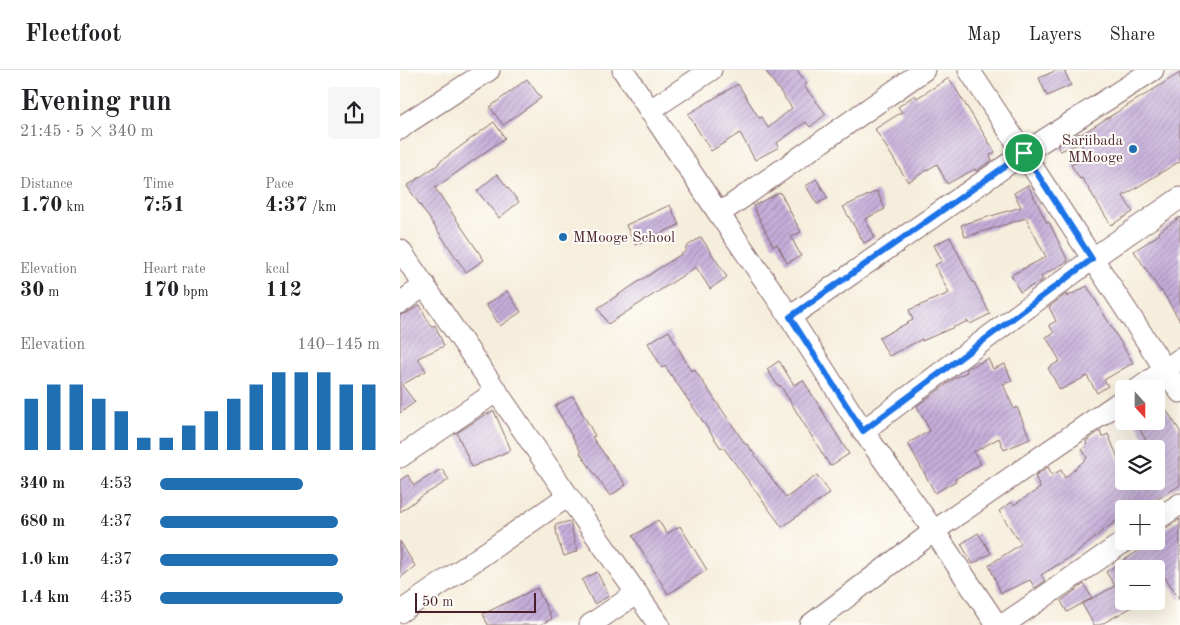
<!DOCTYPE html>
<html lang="en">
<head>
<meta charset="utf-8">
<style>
  :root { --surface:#fff; --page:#f6f6f6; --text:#202124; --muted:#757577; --line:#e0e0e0; --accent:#1f6fb2 }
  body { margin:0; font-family:"Old Standard TT",serif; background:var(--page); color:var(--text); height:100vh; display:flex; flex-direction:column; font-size:19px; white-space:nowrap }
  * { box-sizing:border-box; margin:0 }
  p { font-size:16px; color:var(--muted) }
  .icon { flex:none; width:28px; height:28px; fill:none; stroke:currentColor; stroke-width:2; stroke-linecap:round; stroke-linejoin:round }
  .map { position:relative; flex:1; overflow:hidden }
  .panel { display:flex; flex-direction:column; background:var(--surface); width:400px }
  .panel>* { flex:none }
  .needle { width:32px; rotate:159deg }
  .buttons { position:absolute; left:715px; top:310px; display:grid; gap:10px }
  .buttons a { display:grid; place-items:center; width:50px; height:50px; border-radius:5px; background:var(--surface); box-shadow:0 5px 20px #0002; font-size:25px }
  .scale { position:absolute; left:15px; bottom:12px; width:121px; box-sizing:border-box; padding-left:5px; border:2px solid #4a1f2b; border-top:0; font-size:14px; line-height:18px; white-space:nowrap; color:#4a1f2b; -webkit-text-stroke:4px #fdfcf7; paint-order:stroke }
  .pin { position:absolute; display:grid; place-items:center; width:42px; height:42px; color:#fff; margin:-21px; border:2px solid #fff; border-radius:50%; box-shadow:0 1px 5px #0007 }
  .round { display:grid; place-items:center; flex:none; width:52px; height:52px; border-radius:5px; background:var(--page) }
  .summary { display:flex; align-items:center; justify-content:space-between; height:85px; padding:0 20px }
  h1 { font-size:28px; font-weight:700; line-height:38px }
  .figures { display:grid; grid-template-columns:repeat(3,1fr); gap:8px; height:85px; padding:5px 20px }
  .figures div { display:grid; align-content:center }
  .figures b { font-size:21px; font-weight:700 }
  .figures small { font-size:14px; font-weight:400 }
  .figures p { font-size:14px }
  .chart { height:140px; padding:10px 20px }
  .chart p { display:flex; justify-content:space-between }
  .chart svg { width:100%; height:90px; margin-top:5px; stroke:var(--accent); stroke-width:6 }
  ul { padding:0 20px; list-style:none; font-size:16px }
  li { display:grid; grid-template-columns:80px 60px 1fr; align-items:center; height:38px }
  li i { height:12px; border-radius:6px; background:var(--accent) }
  header { display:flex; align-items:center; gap:30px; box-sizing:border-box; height:70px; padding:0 25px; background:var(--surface); border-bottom:1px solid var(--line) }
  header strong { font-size:24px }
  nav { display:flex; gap:28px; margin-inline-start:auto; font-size:18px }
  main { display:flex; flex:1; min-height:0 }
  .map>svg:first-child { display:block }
  .building { fill:url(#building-hatch) }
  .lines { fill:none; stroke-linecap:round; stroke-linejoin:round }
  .minor-casing { stroke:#866769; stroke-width:23 }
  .minor { stroke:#fff; stroke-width:21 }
  .route-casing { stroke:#fff; stroke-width:10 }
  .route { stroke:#1a73e8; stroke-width:6 }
  .poi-dot { fill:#1f6fb2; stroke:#fdfcf7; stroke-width:2 }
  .labels { text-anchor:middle; stroke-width:4; stroke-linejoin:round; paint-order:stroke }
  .poi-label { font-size:15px; fill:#4a1f2b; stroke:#fdfcf7; text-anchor:end }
</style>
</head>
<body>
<header>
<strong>Fleetfoot</strong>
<nav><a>Map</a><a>Layers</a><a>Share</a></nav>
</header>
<main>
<section class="panel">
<div class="summary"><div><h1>Evening run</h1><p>21:45 · 5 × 340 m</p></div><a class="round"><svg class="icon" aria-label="share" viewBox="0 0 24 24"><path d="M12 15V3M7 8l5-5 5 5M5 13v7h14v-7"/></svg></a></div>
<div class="figures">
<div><p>Distance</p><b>1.70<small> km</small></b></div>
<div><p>Time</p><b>7:51</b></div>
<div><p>Pace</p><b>4:37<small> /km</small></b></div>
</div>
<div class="figures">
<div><p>Elevation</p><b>30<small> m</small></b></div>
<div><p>Heart rate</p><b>170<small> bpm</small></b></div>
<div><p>kcal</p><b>112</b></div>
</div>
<div class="chart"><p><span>Elevation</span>140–145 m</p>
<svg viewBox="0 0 160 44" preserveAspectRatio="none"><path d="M5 44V19M15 44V12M25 44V12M35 44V19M45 44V25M55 44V38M65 44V38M75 44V32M85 44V25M95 44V19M105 44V12M115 44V6M125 44V6M135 44V6M145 44V12M155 44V12"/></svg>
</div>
<ul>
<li><b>340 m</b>4:53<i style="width:65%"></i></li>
<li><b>680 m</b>4:37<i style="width:81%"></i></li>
<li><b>1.0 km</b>4:37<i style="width:81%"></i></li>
<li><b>1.4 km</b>4:35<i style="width:83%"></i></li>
</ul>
</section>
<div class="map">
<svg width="780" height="555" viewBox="0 0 780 555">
  <defs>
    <pattern id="building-hatch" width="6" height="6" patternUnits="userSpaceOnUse" patternTransform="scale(1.25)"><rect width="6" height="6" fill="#c5aeda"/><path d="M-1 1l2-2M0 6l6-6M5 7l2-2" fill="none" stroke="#a28db1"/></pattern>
  </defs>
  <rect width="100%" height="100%" fill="#fdfcf7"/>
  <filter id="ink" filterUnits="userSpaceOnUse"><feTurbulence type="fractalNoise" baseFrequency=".02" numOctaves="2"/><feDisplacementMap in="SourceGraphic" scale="10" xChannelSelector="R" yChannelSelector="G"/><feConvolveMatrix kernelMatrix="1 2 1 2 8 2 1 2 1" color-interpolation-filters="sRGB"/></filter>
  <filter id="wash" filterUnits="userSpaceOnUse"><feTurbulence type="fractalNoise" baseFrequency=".0096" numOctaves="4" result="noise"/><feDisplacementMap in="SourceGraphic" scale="20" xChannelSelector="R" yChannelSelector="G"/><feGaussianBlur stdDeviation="1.12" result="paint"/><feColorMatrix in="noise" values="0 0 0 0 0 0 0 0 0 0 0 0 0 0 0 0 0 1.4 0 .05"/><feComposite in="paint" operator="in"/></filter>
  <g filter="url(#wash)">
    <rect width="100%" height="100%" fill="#f6eedc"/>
    <g id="blocks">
      <path class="building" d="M365,0H397L407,14L404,16L426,44L410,57L406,52L377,73L379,77L355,90L340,63L311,81L288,44L338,14L359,48L362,47L368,58L392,38Z
        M657,0H664L671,15L647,26L639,8Z
        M780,3V91L723,126L733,142L711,155L682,108L680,109L671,95L687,87L681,73L660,81L657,76L679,63L680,65Z
        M549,8L595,82L590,85L592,90L576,101L575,99L547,114L537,94L508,112L475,59L502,42L498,37L515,25L517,28Z
        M127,9L141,28L103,55L90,37Z
        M94,52L105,68L35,118L84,190L66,202L7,116L39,94L38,93Z
        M97,104L119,132L99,148L77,121Z
        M416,109L428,128L417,134L406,116Z
        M628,115L647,153L649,152L668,191L641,206L643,210L620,222L611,205L646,187L626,148L565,167L561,155L621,137L614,123Z
        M477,121L485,139L465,149L475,167L464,173L443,137Z
        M380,122L401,162L391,167L401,186L387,193L377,174L373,176L353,136Z
        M270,135L279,155L235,175L226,155Z
        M780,147V251L762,221L761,222L734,181L760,164L759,162Z
        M301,167L327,207L310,219L296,197L208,254L198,238L286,181V177Z
        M550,167L573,213L574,212L590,244L570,254L568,251L522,271V269L489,286L479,268L513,250L509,240L549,223L535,195L542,191L534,175Z
        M687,216L733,293L704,310L708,316L697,323L687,306L660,320L648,298L660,291L646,267L654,263L649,255L656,251L649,237L666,224L667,227Z
        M107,221L121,242L100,256L86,235Z
        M20,235L31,257L35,255L44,276L18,288L26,301L2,315L15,332L0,343V245L7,243Z
        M269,261L291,301L294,299L346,375L347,374L386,428L417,405L430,423L382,457L323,377L321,378L265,296L262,298L248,273Z
        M588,289L593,299L605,294L612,311L603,314L614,339L617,337L630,369L604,380L599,368L574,382L581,394L555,409L556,411L535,423L508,373L530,361L517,336L555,308L567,302L566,299Z
        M379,291L394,315L403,310L449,384L430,396L380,315L378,316L367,299Z
        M756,324L780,361V415L742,439H724V445L704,460L677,483L641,505L645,511L635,518L630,510L601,523L589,495L621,474L599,441L612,432L614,435L640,418L635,406L648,397L652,405L661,400L665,408L687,388L682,379L687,376L686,371L700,361L702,367L708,364L720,393L724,391V411H756V379H751L735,351H756Z
        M173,326L195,366L192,367L226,415L210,426L180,383L181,382L155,336Z
        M94,341L111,380L72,397L57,363L83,346Z
        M42,399L49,410L22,426L0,442V410L8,405L14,415Z
        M780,449V530L761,501L756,504V499H724V531H743L700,555H694L682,534L715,516L706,502L744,477L741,471H756V465Z
        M258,450L267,464L280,456L307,500L268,524L233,466Z
        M170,451L175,473L178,481L164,486L158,470L155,455Z
        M578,463L591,483L573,494L561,474Z
        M0,471L15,496L0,508Z
        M197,502L209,526L194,534L182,510Z
        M684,514L692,528L667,542L661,531Z
        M137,518L152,549L139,555H88L83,544Z"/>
    </g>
  </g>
  <g filter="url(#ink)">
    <use href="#blocks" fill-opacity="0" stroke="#866769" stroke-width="1"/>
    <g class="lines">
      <g class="minor-casing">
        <path id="minor" d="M223,0L319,144L390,247L463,361L534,461L597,555
          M569,0L780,322
          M249,41L311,0
          M0,59L7,53L89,0
          M319,144L524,0
          M0,180L168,426L259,555
          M0,233L25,215
          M390,247L624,83L753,0
          M738,319L780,289
          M463,361L692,189L780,128
          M0,387L97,321
          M756,450L780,434
          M0,542L168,426
          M190,555L237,523
          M410,555L534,461L724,329
          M603,555L725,471"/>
      </g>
      <use href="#minor" class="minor"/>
    </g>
  </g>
  <g class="lines" filter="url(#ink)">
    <g class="route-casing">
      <path id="route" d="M624,83L692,189L463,361L390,247Z"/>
    </g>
    <use href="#route" class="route"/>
  </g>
  <g class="poi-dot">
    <circle cx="733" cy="79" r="5"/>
    <circle cx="163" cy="167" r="5"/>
  </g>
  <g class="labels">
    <g class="poi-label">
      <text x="723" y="75">Sariibada<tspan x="723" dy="17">MMooge</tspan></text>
      <text x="173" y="172" text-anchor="start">MMooge School</text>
    </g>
  </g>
</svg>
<div class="buttons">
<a><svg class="needle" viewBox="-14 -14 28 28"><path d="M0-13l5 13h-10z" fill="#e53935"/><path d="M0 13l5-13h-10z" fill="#757577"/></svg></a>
<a><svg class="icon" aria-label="layers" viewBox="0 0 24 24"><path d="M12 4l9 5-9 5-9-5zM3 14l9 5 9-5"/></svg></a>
<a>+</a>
<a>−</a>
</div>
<div class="scale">50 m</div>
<div class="pin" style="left:624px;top:83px;background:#1e9e55"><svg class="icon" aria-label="arrive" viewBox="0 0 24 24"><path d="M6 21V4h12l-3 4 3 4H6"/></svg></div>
</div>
</main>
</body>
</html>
